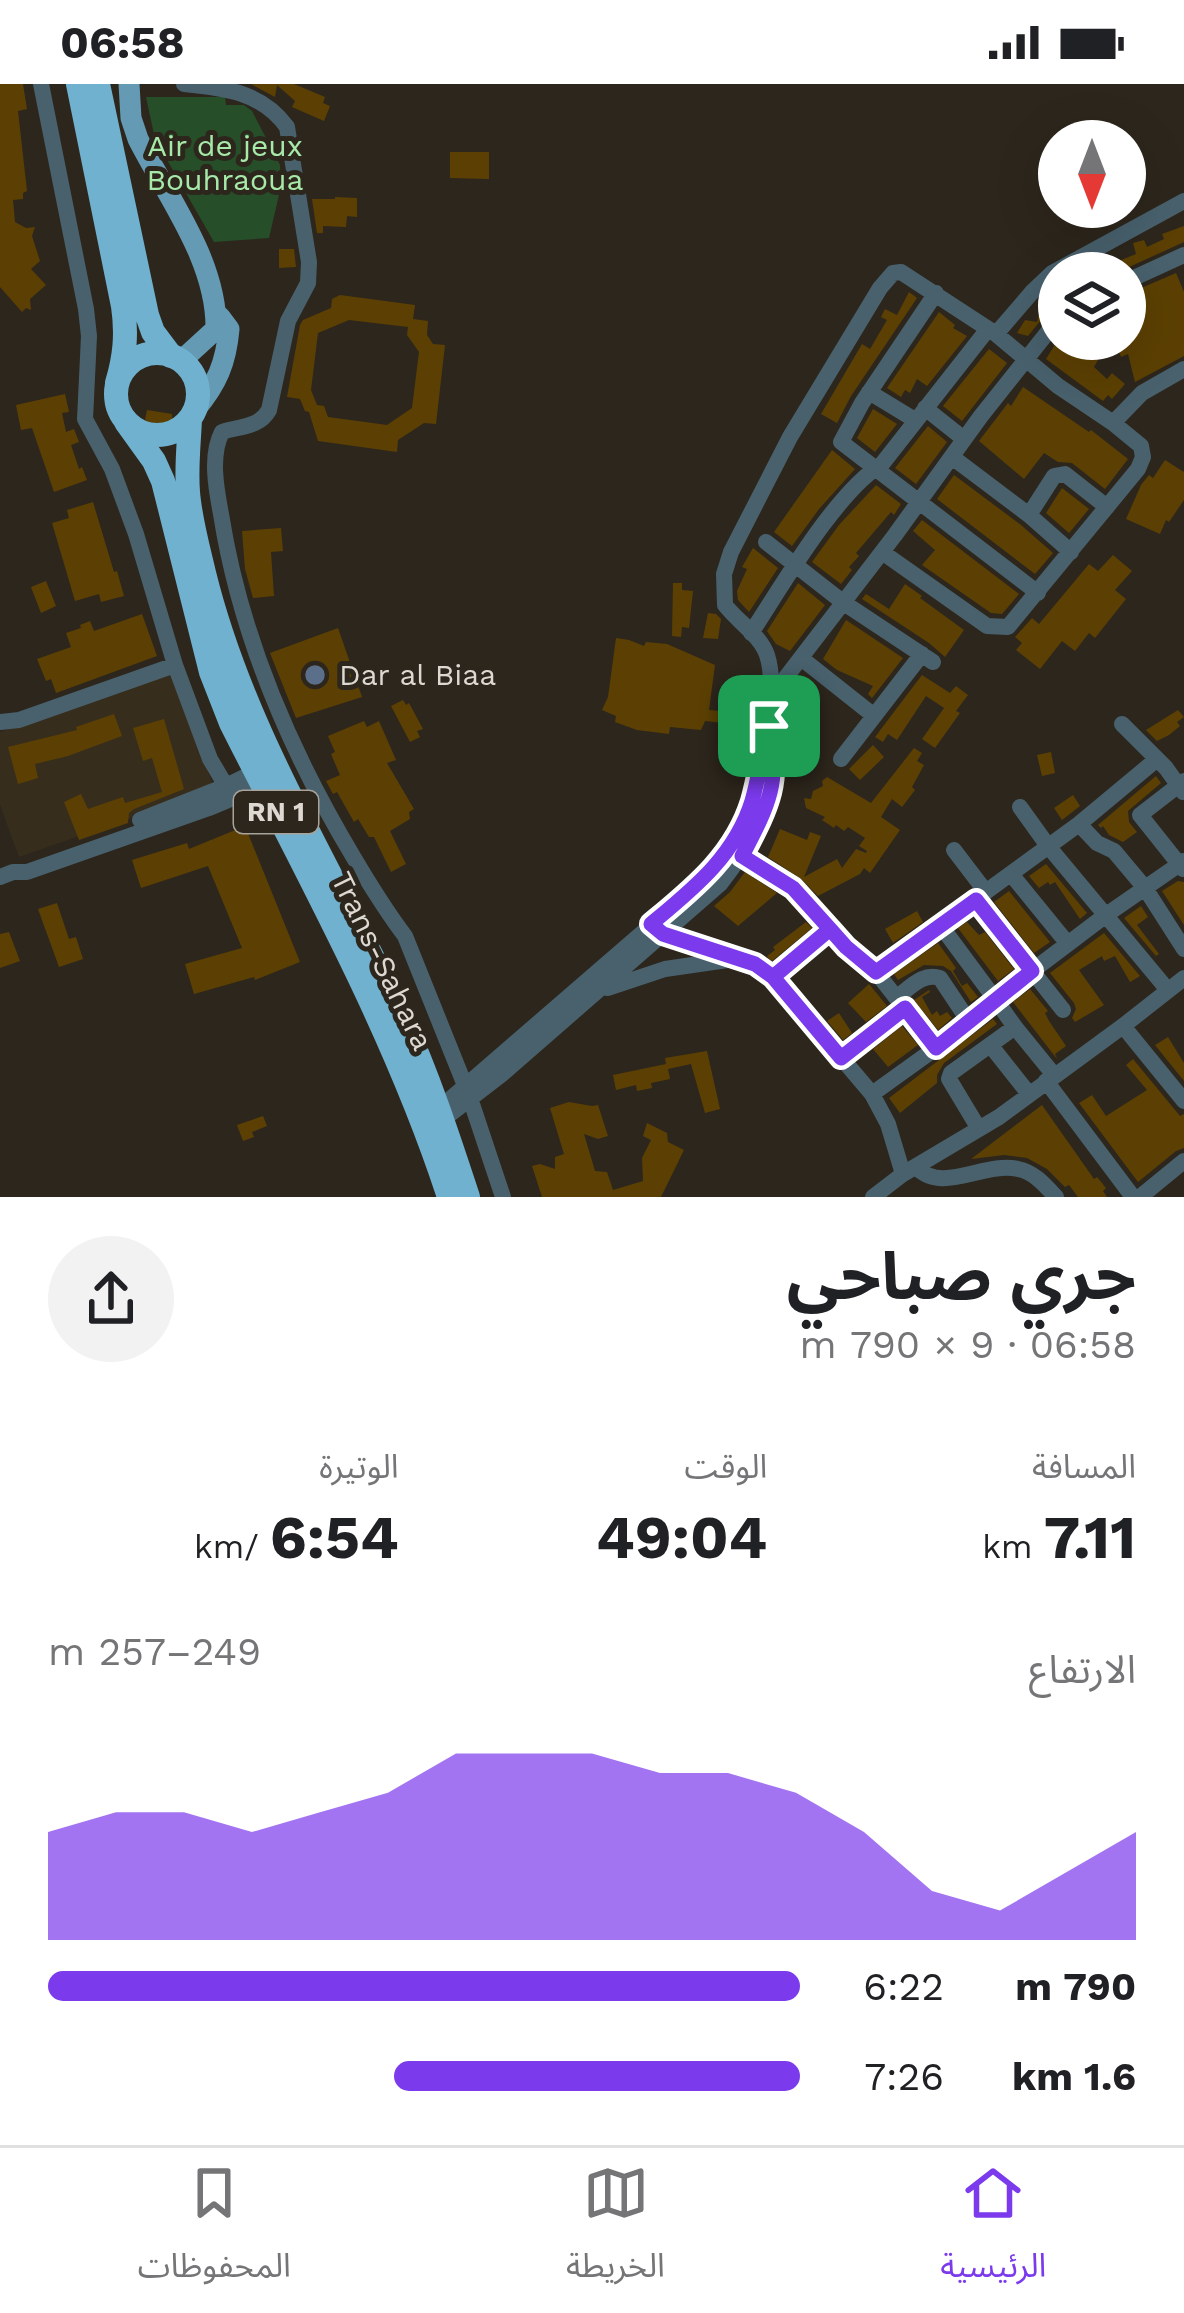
<!DOCTYPE html>
<html lang="ar">
<head>
<meta charset="utf-8">
<style>
  :root { --surface:#fff; --page:#f2f2f2; --text:#202124; --muted:#757577; --line:#e0e0e0; --accent:#7c3aed }
  body { margin:0; font-family:"Work Sans","Noto Sans Arabic",sans-serif; background:var(--page); color:var(--text); direction:rtl; height:100vh; display:flex; flex-direction:column; font-size:45px; white-space:nowrap }
  * { box-sizing:border-box; margin:0 }
  p { font-size:39px; color:var(--muted) }
  .icon { flex:none; width:66px; height:66px; fill:none; stroke:currentColor; stroke-width:2; stroke-linecap:round; stroke-linejoin:round }
  .map { position:relative; height:1113px; overflow:hidden; direction:ltr }
  .sheet { display:flex; flex-direction:column; background:var(--surface); flex:1 }
  .sheet>* { flex:none }
  .needle { width:78px; rotate:180deg }
  .controls { position:absolute; left:1038px; top:36px; display:grid; gap:24px }
  .controls a { display:grid; place-items:center; width:108px; height:108px; border-radius:50%; background:var(--surface); box-shadow:0 12px 48px #0002; font-size:60px }
  .pin { position:absolute; display:grid; place-items:center; width:102px; height:102px; color:#fff; margin:-51px; border-radius:24px; box-shadow:0 6px 18px #0006 }
  .round { display:grid; place-items:center; flex:none; width:126px; height:126px; border-radius:63px; background:var(--page) }
  .summary { display:flex; align-items:center; justify-content:space-between; height:204px; padding:0 48px }
  h1 { font-size:66px; font-weight:700; line-height:90px }
  .figures { display:grid; grid-template-columns:repeat(3,1fr); gap:18px; height:204px; padding:12px 48px }
  .figures div { display:grid; align-content:center }
  .figures b { font-size:60px; font-weight:700 }
  .figures small { font-size:33px; font-weight:400 }
  .figures p { font-size:33px }
  .chart { height:336px; padding:24px 48px }
  .chart p { display:flex; justify-content:space-between }
  .chart svg { width:100%; height:216px; margin-top:12px; fill:var(--accent); opacity:.7 }
  ul { padding:0 48px; list-style:none; font-size:39px }
  li { display:grid; grid-template-columns:192px 144px 1fr; align-items:center; height:90px }
  li i { height:30px; border-radius:15px; background:var(--accent) }
  .status { display:flex; justify-content:space-between; align-items:center; height:84px; padding:0 60px; background:var(--surface); direction:ltr }
  .status svg { height:33px; fill:currentColor }
  .tab-bar { display:flex; justify-content:space-around; align-items:center; height:168px; border-top:3px solid var(--line); background:var(--surface); font-size:33px; color:var(--muted) }
  .tab-bar a { display:grid; justify-items:center; gap:6px }
  .tab-bar .current { color:var(--accent) }
  .map>svg:first-child { display:block }
  .built { fill:#372d1d }
  .green { fill:#264e29 }
  .building { fill:#5c4003; fill-rule:evenodd }
  .lines { fill:none; stroke-linecap:round; stroke-linejoin:round }
  .minor { stroke:#48616d; stroke-width:16 }
  .major { stroke:#649ab3; stroke-width:21 }
  .highway { stroke:#6fb1ce; stroke-width:24 }
  .route-casing { stroke:#fff; stroke-width:24 }
  .route { stroke:#7c3aed; stroke-width:15 }
  .service-dot { fill:#5c6f8a; stroke:#2d261c; stroke-width:4.5 }
  .labels { text-anchor:middle; stroke-width:10; stroke-linejoin:round; paint-order:stroke }
  .shield { fill:#2d261c; stroke:#a8a39b; stroke-width:3 }
  .shield-label { font-size:27px; font-weight:bold; fill:#ddd9d2 }
  .park-label { font-size:30px; fill:#a6e9a9; stroke:#2d261c }
  .poi-label { font-size:30px; fill:#ddd9d2; stroke:#2d261c; text-anchor:start }
  .street-label { font-size:30px; fill:#ddd9d2; stroke:#2d261c }
</style>
</head>
<body>
<div class="status"><b>06:58</b><svg viewBox="0 0 49 12"><path d="M0 12V9h3v3zM5 12V6h3v6zM10 12V3h3v9zM15 12V0h3v12zM26 1h20v11H26zM47 4h2v5h-2z"/></svg></div>
<div class="map">
<svg width="1184" height="1113" viewBox="0 0 1184 1113">
  <rect width="100%" height="100%" fill="#2d261c"/>
  <path class="built" d="M173,588L214,705L19,773L0,721V648Z"/>
  <path class="green" d="M146,13H225L226,21H244L252,27L280,81L281,102L269,154L214,158L155,55Z"/>
  <path class="building" d="M0,0H23L27,25L18,27L27,107L23,109V115L13,116L15,138L26,144L35,143L32,152L40,177L31,185L46,201L30,215L31,226L26,224L22,228L0,203Z
    M251,0H294L325,13L323,19L330,22L324,37L292,23L295,17L277,1L275,13Z
    M450,68H489V95L450,94Z
    M335,113L357,114V133L347,132L346,143L323,142V149H317L312,115H335Z
    M1184,142V158L1116,189H1089L1136,170L1133,159L1144,156L1147,163L1164,155L1162,150Z
    M279,165H294L296,183L279,184Z
    M1176,189L1184,208V272L1135,298L1128,270L1121,273L1114,255L1085,268L1098,276L1094,283L1107,295L1112,289L1125,300L1112,315L1108,311L1103,317L1046,275L1059,254L1125,255V211Z
    M909,208L917,214L851,312L837,339L821,330L862,260L870,265L887,236L881,233L885,225L897,231Z
    M340,211L415,221L413,235L428,237L427,251L433,260L445,261L436,340L424,339L398,356L397,368L318,357L309,328L305,327L300,315L287,313L300,241L303,236L331,224L332,215ZM349,236L408,243L407,251L419,268L412,324L387,341L328,333L324,322L317,321L311,306L318,249Z
    M1042,217L1059,221L1049,226L1028,252L1017,249L1025,236L1037,238Z
    M939,228L955,241L953,244L967,252L927,302L917,295L910,309L905,306L901,313L887,304Z
    M989,265L1007,279L962,337L943,322Z
    M1023,303L1089,348L1091,346L1128,375L1105,405L1072,379L1058,378L1044,369L1024,395L979,357L1008,319L1011,322Z
    M65,310L69,328L62,329L66,348L74,345L79,358L71,361L79,385L82,383L87,396L54,408L32,344L21,346L16,321Z
    M873,325L897,340L875,368L857,354Z
    M147,326L172,330L173,350L152,346L145,336Z
    M928,342L947,358L916,400L895,384Z
    M832,366L855,385L819,425L792,462L774,448Z
    M1165,376L1184,388V416L1169,438L1166,436L1160,450L1126,435L1141,401L1149,391L1153,394Z
    M954,391L1021,441L1053,469L1035,490L937,415Z
    M876,401L901,420L894,431L891,428L856,469L859,472L849,483L852,486L841,500L812,478L839,441Z
    M1062,404L1089,425L1069,449L1046,429Z
    M93,418L114,488L117,487L124,512L101,518L99,510L75,517L52,439L69,434L67,426Z
    M922,436L1019,510L1002,530L991,529L922,481L935,466L913,447Z
    M281,444L283,467L271,468L274,512L253,514L245,485L242,447Z
    M753,464L778,484L749,528L738,516L737,507L747,485L742,483Z
    M1113,471L1132,487L1115,506L1126,515L1095,554L1089,549L1075,567L1062,557L1040,585L1016,566L1022,559L1015,553L1032,534L1039,540L1089,480L1098,487Z
    M46,497L56,522L41,529L31,503Z
    M673,499H682V506L693,507L689,544L682,543L681,553L672,552Z
    M798,499L825,521L790,567L776,560L767,547Z
    M905,500L922,512L920,514L964,546L945,573L929,559L862,515L866,510L889,525Z
    M708,529L716,530L721,535L718,555L703,554Z
    M142,530L157,572L56,609L51,595L46,597L37,575L71,563L66,549L81,544L80,541L90,537L94,547Z
    M846,536L903,574L872,614L868,610L873,602L837,586L823,575Z
    M338,544L362,613L296,634L270,569Z
    M616,554L629,556L644,562L646,558L667,560L715,581L709,626L743,629L742,641L705,637L701,646L670,643L669,650L637,646L615,638L616,632L602,626L608,613Z
    M922,591L950,609L956,602L968,611L956,627L960,629L935,664L922,655L944,624L926,612L897,656L888,650L883,658L875,653Z
    M403,616L406,621L409,619L423,645L417,647L420,653L410,658L391,622Z
    M1178,626L1184,633L1177,638L1180,642L1169,651L1157,657L1146,646Z
    M114,630L122,652L68,672L35,680L38,694L18,700L8,663L77,646L76,643Z
    M164,635L184,705L134,725L129,729L128,739L79,756L64,718L81,710L88,725L123,713L125,719L162,708L152,674L143,677L133,644Z
    M364,637L367,643L379,637L396,676L387,679L414,725L409,728L410,735L390,747L406,780L391,788L374,753H369L358,735L354,738L337,708L333,710L326,697L340,691L331,670L335,668L328,652Z
    M873,661L884,673L860,696L849,685Z
    M914,664L922,669L917,677L924,681L912,703L915,706L902,723L892,715L881,733L900,746L870,789L864,784L860,790L818,812L800,794L768,773L780,745L807,756L810,748L821,752L804,793L837,775L842,784L856,765L866,769L867,767L859,762L865,754L848,743L844,747L836,741L834,744L822,736L825,733L806,724L804,714L811,715L813,707L823,702L822,697L827,693L871,719Z
    M1051,668L1055,689L1042,692L1037,671Z
    M1156,692L1161,699L1128,727L1129,738L1137,748L1123,758L1109,751L1103,742L1101,744L1098,741Z
    M1073,711L1080,722L1062,736L1054,724Z
    M245,742L300,878L255,896L254,893L194,910L185,880L242,864L208,782L141,804L132,776L187,759L189,765Z
    M1046,780L1087,829L1080,835L1055,798L1050,801L1048,798L1039,804L1029,792Z
    M745,788L777,809L738,842L714,822L730,808Z
    M1178,797L1184,798V841L1162,807Z
    M1009,807L1050,858L1034,869L994,818Z
    M57,819L69,855L76,853L83,875L59,883L38,825Z
    M1141,822L1148,833L1137,841L1159,870L1156,872L1124,834Z
    M917,827L923,838L893,859L885,845Z
    M806,838L812,844L772,877L769,875L767,872L775,866L773,863Z
    M967,838L979,851L985,848L1014,885L998,897L958,844Z
    M9,848L20,877L0,884V850Z
    M1104,849L1140,892L1130,898L1115,872L1104,877L1102,872L1079,886L1104,921L1075,938L1072,934L1076,925L1074,919L1050,889Z
    M938,859L956,884L953,887L962,902L967,899L978,913L971,918L951,887L943,882L924,881L898,896L894,890Z
    M869,900L887,922L866,938L848,919Z
    M1030,905L1048,927L1045,929L1049,937L1066,962L1055,970L1057,975L1013,918Z
    M929,906L930,908L922,913L932,931L937,927L940,932L947,928L952,934L938,946L914,916Z
    M839,929L852,949L843,956L827,937Z
    M993,935L997,940L944,979L937,991V999L900,1029L889,1014Z
    M902,942L918,961L888,983L873,965Z
    M1168,953L1184,979V997L1155,961Z
    M707,967L720,1025L705,1029L691,980L668,985L670,995L651,999L652,1004L637,1007L636,1001L616,1006L613,991L666,980L665,974Z
    M1133,975L1180,1032L1184,1030V1064L1176,1067L1138,1098L1079,1019L1092,1011L1106,1032L1147,1006L1126,981Z
    M569,1018L592,1022L598,1021L608,1052L598,1055L584,1050L595,1087L607,1088L613,1106L643,1097L642,1074L651,1056L643,1052L647,1039L667,1049L668,1058L684,1066L661,1113H542L532,1082L540,1080L555,1085V1073L564,1070L550,1024Z
    M1042,1021L1094,1095L1097,1093L1106,1104L1103,1107L1107,1113H1078L1069,1101L1065,1103L1047,1085L1027,1074L1004,1071L971,1075Z
    M263,1032L267,1042L252,1048L254,1053L243,1057L237,1041Z"/>
  <g class="lines">
    <path class="minor" d="M41,0L86,225L89,252L85,335L112,385L136,450L175,581L210,675L233,714
      M184,0C225,4 262,8 287,43L309,178L308,199L288,237L269,326C259,344 239,342 222,348C210,371 216,404 221,430C240,551 291,669 354,774C370,801 386,827 405,852L470,1014L503,1113
      M1125,198L1184,171
      M936,209L862,319L841,358L1038,509
      M996,250L1033,207L1052,189L1184,117
      M869,308L915,336
      M925,324L964,355
      M1113,339L1142,309L1184,285
      M952,373L1029,431L1071,468
      M1029,431L1054,392L1065,390L1107,423
      M766,458L844,519L933,578
      M751,549C782,502 836,408 882,380L988,245
      M801,574L873,631
      M770,614L895,451L981,332L1059,234
      M0,638L19,636L175,581
      M1122,640L1166,684L1183,708
      M841,675L922,570
      M1020,723L1048,762L1167,905
      M140,736L226,702L265,683
      M1079,740L1097,759L1114,767L1145,804L1184,865
      M954,766L986,808
      M742,771L793,804L846,863L876,888L1079,740L1157,675
      M1183,785L1140,731L1184,697
      M1011,790L1068,860
      M0,793L13,788H27L209,724L269,699
      M976,816L1063,926
      M658,846C694,868 740,868 773,893L872,1010L888,1040L903,1090
      M876,888L936,964
      M773,893L830,845
      M608,904L665,885L734,875
      M897,913C910,904 923,888 940,894L968,936
      M1123,942L1184,1017
      M1015,943L1054,991
      M991,962L1029,1010
      M841,974L905,924
      M1046,997L1133,1113
      M872,1010L936,964L995,915L941,842
      M433,1030L693,805C712,787 727,769 739,746C758,710 780,610 767,571C760,551 738,538 725,521L724,490L731,468L790,353L880,204L893,189L901,188L996,250L1058,302L1113,339L1141,362L1143,373L1138,385L1008,543L987,542L882,468
      M436,1041L501,991L720,800C756,754 783,708 770,649
      M979,1045L949,995L951,989L1015,943L995,915L1106,831L1184,777
      M916,1083C943,1111 984,1077 1018,1085C1034,1088 1045,1101 1056,1113
      M873,1113L903,1090L999,1033L1123,942L1184,894
      M1140,1113L1184,1077"/>
    <path class="major" d="M129,0L131,34L138,55C168,114 217,177 216,245L181,277
      M195,326C217,300 226,279 229,245L220,233"/>
    <path class="highway" d="M78,0L123,222C127,250 125,272 117,299
      M98,0L147,231L153,248L171,272
      M116 310a41 41 0 1 1 82 0a41 41 0 1 1-82 0Z
      M190,335C189,359 186,383 188,408C190,435 198,463 204,489C243,648 333,785 401,932C428,991 448,1052 468,1113
      M126,338L154,377L163,397L211,588L231,639C309,794 395,947 449,1113"/>
  </g>
  <g class="lines">
    <g class="route-casing">
      <path id="route" d="M769,642C781,699 768,722 742,772L793,804L830,845L773,893L841,974L905,924L936,964L1032,887L976,816L876,888L846,863L830,845L773,893L755,880L663,850L651,840C693,805 735,772 752,717C759,693 762,667 769,642"/>
    </g>
    <use href="#route" class="route"/>
  </g>
  <circle class="service-dot" cx="315" cy="591" r="12"/>
  <g class="labels">
    <rect class="shield" x="234" y="707" width="84" height="42" rx="9"/>
    <g class="shield-label">
      <text x="276" y="737">RN 1</text>
    </g>
    <g class="park-label">
      <text x="225" y="72">Air de jeux<tspan x="225" dy="34">Bouhraoua</tspan></text>
    </g>
    <g class="poi-label">
      <text x="339" y="601">Dar al Biaa</text>
    </g>
    <g class="street-label">
      <text transform="translate(382 877) rotate(64)" y="10">Trans-Sahara</text>
    </g>
  </g>
</svg>
<div class="controls">
<a><svg class="needle" viewBox="-14 -14 28 28"><path d="M0-13l5 13h-10z" fill="#e53935"/><path d="M0 13l5-13h-10z" fill="#757577"/></svg></a>
<a><svg class="icon" aria-label="layers" viewBox="0 0 24 24"><path d="M12 4l9 5-9 5-9-5zM3 14l9 5 9-5"/></svg></a>
</div>
<div class="pin" style="left:769px;top:642px;background:#1e9e55"><svg class="icon" aria-label="arrive" viewBox="0 0 24 24"><path d="M6 21V4h12l-3 4 3 4H6"/></svg></div>
</div>
<section class="sheet">
<div class="summary"><div><h1>جري صباحي</h1><p>06:58 · 9 × 790 m</p></div><a class="round"><svg class="icon" aria-label="share" viewBox="0 0 24 24"><path d="M12 15V3M7 8l5-5 5 5M5 13v7h14v-7"/></svg></a></div>
<div class="figures">
<div><p>المسافة</p><b>7.11<small> km</small></b></div>
<div><p>الوقت</p><b>49:04</b></div>
<div><p>الوتيرة</p><b>6:54<small> /km</small></b></div>
</div>
<div class="chart"><p><span>الارتفاع</span>249–257 m</p>
<svg viewBox="0 0 160 44" preserveAspectRatio="none"><path d="M0 44V22L10 18L20 18L30 22L40 18L50 14L60 6L70 6L80 6L90 10L100 10L110 14L120 22L130 34L140 38L150 30L160 22V44z"/></svg>
</div>
<ul>
<li><b>790 m</b>6:22<i style="width:100%"></i></li>
<li><b>1.6 km</b>7:26<i style="width:54%"></i></li>
</ul>
</section>
<nav class="tab-bar">
<a class="current"><svg class="icon" aria-label="home" viewBox="0 0 24 24"><path d="M3 11l9-7 9 7M6 9v11h12V9"/></svg>الرئيسية</a>
<a><svg class="icon" aria-label="map" viewBox="0 0 24 24"><path d="M3 6l6-2 6 2 6-2v14l-6 2-6-2-6 2zM9 4v14M15 6v14"/></svg>الخريطة</a>
<a><svg class="icon" aria-label="saved" viewBox="0 0 24 24"><path d="M7 4h10v16l-5-4-5 4z"/></svg>المحفوظات</a>
</nav>
</body>
</html>
